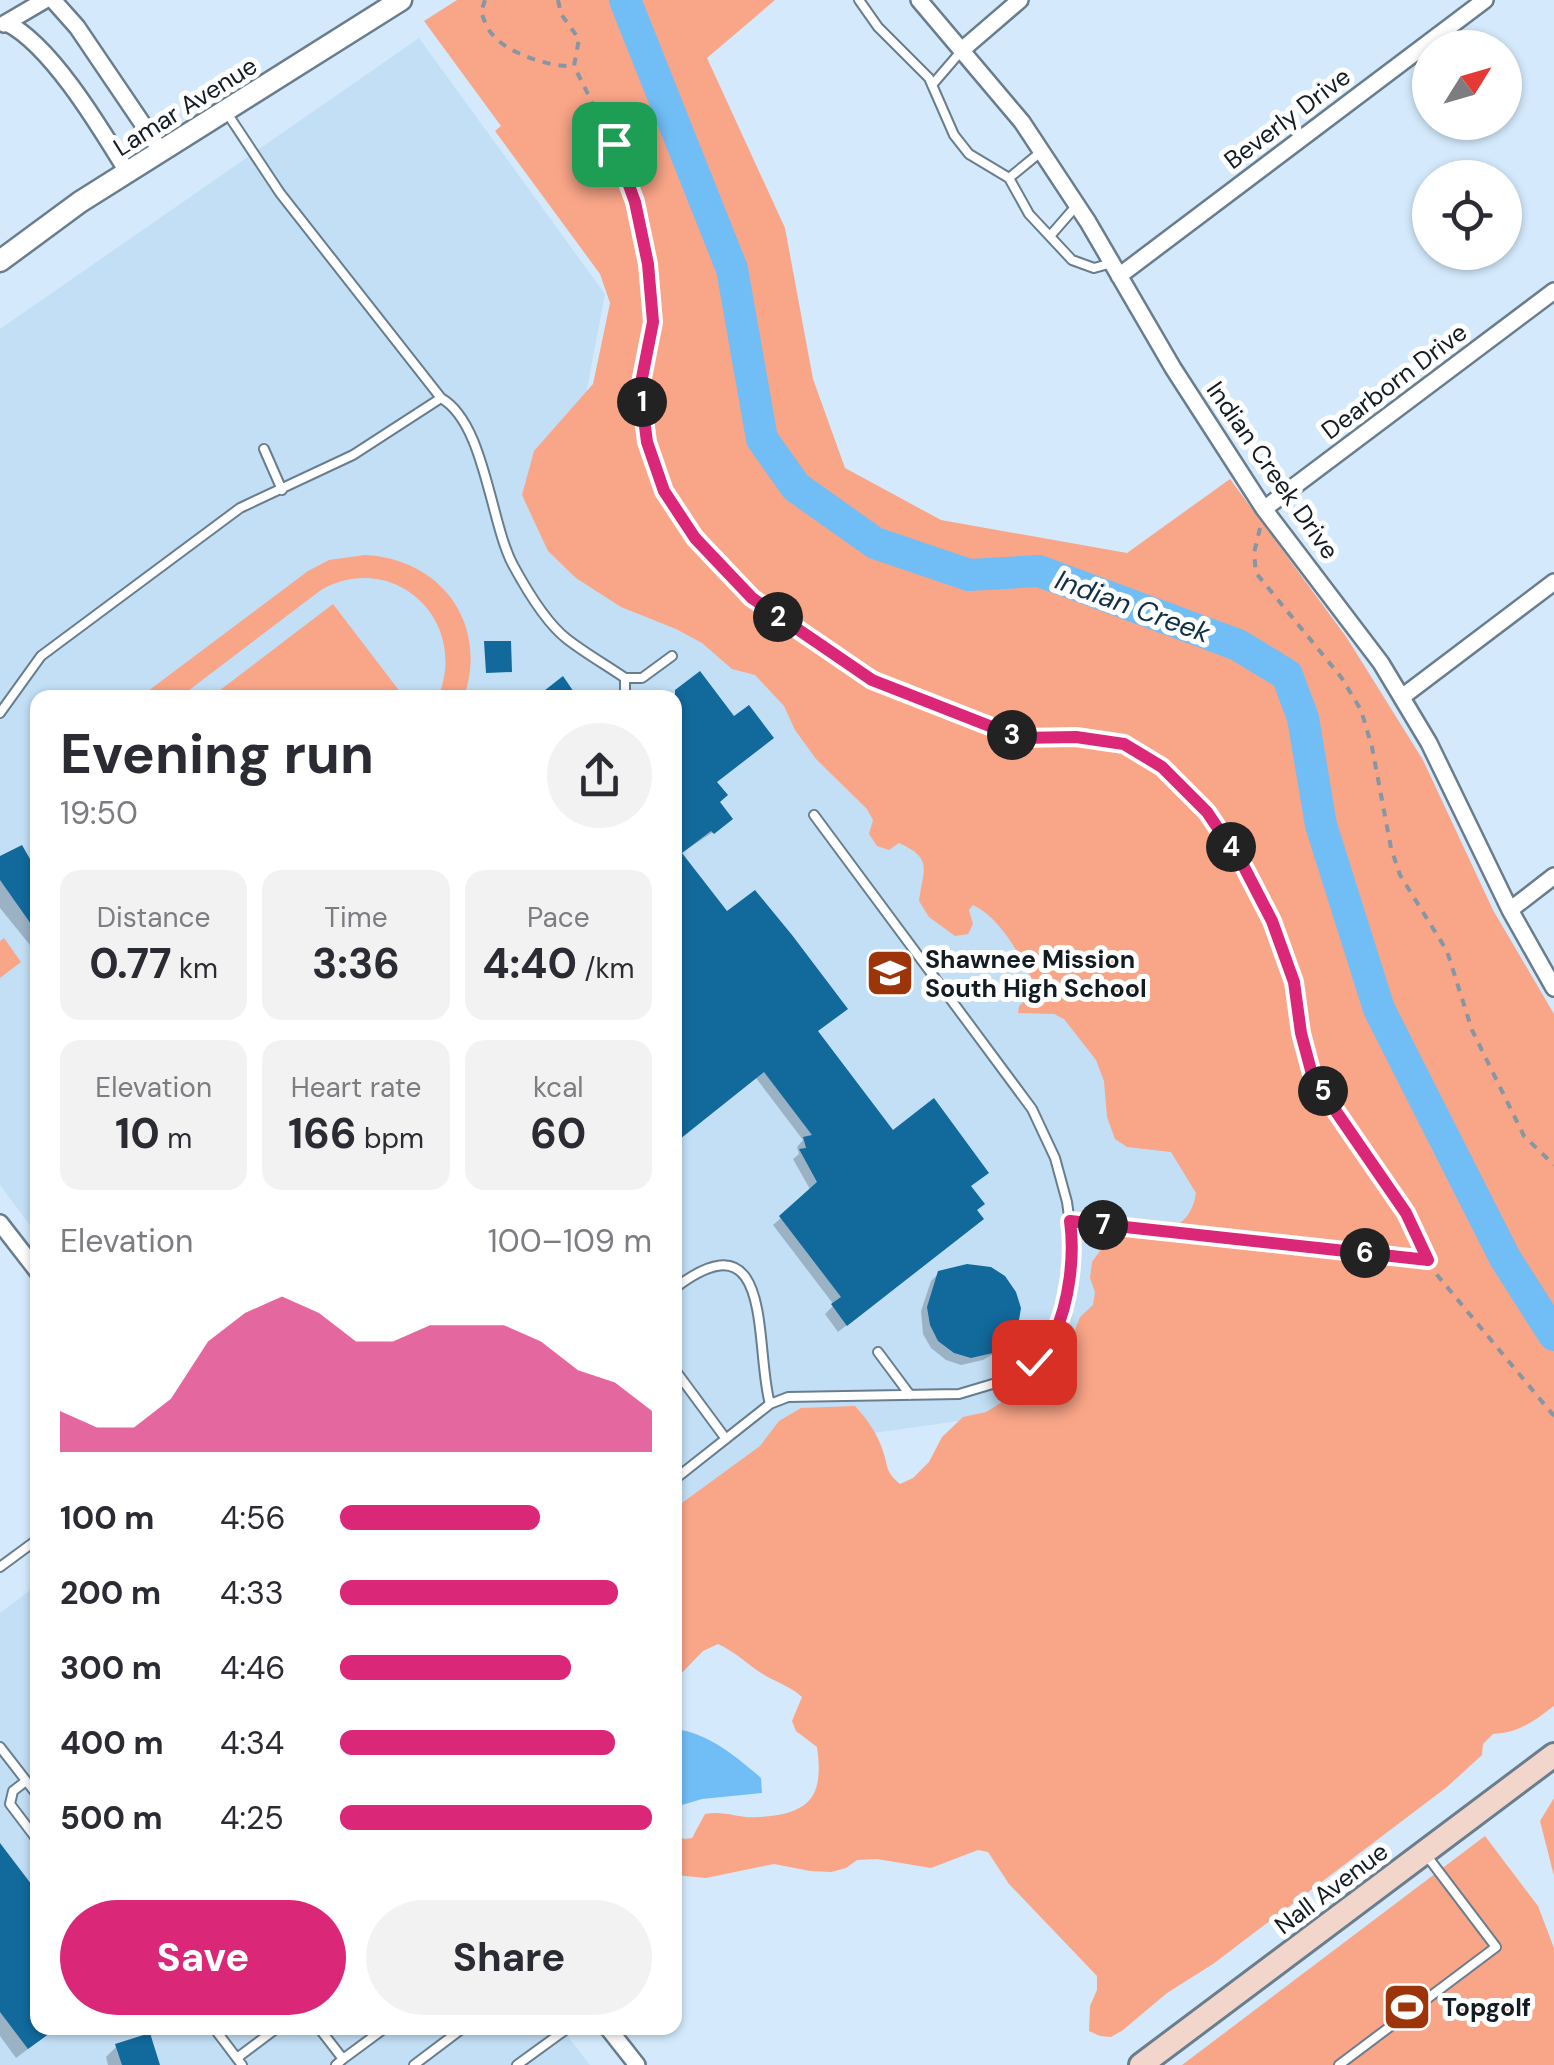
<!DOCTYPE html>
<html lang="en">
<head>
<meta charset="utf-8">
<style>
  :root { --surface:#fff; --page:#f2f2f3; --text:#2b2b33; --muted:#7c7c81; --accent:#db2777 }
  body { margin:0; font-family:"DM Sans",sans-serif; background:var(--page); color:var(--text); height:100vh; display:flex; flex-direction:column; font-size:38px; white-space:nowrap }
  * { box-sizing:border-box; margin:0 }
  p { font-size:32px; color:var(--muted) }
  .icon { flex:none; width:55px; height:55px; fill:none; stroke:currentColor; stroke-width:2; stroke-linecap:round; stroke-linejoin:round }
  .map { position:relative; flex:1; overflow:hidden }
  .panel { position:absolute; left:30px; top:690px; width:652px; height:1345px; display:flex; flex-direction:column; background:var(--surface); border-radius:20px; box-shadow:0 2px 8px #0004 }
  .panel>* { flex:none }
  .needle { width:65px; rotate:53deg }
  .tools { position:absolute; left:1412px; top:30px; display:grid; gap:20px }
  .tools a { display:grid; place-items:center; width:110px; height:110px; border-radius:50%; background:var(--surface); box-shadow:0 2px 8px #0004; font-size:50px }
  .pin { position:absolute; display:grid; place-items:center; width:85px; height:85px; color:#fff; margin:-42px; border-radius:20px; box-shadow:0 5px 15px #0006 }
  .km { position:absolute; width:50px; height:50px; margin:-25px; border-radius:50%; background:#222; color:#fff; font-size:28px; line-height:50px; text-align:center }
  .round { display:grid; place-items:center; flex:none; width:105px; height:105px; border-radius:52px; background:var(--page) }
  .headline { display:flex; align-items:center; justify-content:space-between; height:170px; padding:0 30px }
  h1 { font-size:55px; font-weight:700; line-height:75px }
  .figures { display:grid; grid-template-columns:repeat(3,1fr); gap:15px; height:170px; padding:10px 30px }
  .figures div { display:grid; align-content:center; border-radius:20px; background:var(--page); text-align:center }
  .figures b { font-size:42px; font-weight:700 }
  .figures small { font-size:28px; font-weight:400 }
  .figures p { font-size:28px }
  .chart { height:280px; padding:20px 30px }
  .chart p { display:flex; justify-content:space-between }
  .chart svg { width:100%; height:180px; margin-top:10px; fill:var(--accent); opacity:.7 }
  .primary-button { display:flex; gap:20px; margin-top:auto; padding:20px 30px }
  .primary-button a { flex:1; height:115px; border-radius:60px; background:var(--accent); color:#fff; font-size:40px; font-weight:700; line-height:115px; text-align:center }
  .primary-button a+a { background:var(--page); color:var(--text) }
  ul { padding:0 30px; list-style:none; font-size:32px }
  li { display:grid; grid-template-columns:160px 120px 1fr; align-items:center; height:75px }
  li i { height:25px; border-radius:12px; background:var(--accent) }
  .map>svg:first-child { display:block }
  .built { fill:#c2dff6 }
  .green { fill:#f9a588 }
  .water { fill:#71bef6 }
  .shadow { fill:#0003 }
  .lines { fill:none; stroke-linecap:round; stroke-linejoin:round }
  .river { stroke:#71bef6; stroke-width:32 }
  .building { fill:#12699c }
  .service-casing { stroke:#697d8c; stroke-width:12 }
  .minor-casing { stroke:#697d8c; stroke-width:20 }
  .tertiary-casing { stroke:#697d8c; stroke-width:25 }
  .secondary-casing { stroke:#697d8c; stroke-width:28 }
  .path { stroke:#8696a3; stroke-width:4; stroke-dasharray:8 8; stroke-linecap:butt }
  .service { stroke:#fff; stroke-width:8 }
  .minor { stroke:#fff; stroke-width:15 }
  .tertiary { stroke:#fff; stroke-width:20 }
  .secondary { stroke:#f2d5cb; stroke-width:22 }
  .route-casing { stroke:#fff; stroke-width:20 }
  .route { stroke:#db2777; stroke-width:12 }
  .labels { text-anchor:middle; stroke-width:10; stroke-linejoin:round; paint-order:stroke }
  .street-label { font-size:25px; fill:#141c23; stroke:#fff }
  .poi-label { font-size:25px; font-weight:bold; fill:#141c23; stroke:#fff; text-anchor:start }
  .water-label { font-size:28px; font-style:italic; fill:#0f3047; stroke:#fff }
</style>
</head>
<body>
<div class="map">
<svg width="1554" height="2065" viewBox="0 0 1554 2065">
  <rect width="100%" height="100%" fill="#d4eafc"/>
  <path class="built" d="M419,38L605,294L587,389L595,475L1240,1160L1089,1352L987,1417L803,1443L675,1544V698H38L37,1235L0,1185V329Z
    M37,1585L38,2028H561L590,2065H0V1613Z"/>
  <path class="green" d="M457,0H775L707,58L785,228L813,379L845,468L941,520L1127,553L1230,479L1347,638L1423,760L1493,910L1554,1014V1706C1534,1721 1519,1733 1493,1734L1483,1744L1482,1755L1447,1787L1213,1964L1167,1993L1123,2030L1111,2037L1100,2036L1089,2031L1090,2006L1097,1990V1976L1009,1884L988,1852L978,1850L931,1868L877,1859L857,1860L846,1868L831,1872L810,1871L774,1864L706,1878L675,1875V1834L684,1839L692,1838L705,1814C724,1810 740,1819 759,1817C811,1814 824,1796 817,1747L796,1731L792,1721L802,1697C790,1686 780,1684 766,1676C749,1666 736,1652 718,1644L703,1651L675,1680V1508L760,1446L779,1421L801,1408L855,1406C867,1419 876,1432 882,1448C889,1467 884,1470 900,1484L913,1478L929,1462L942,1437L963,1417L986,1412L1048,1374L1068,1348L1080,1317L1093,1305L1095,1292L1090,1278L1092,1262L1116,1228C1152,1231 1189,1238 1196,1193L1171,1152L1127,1147L1115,1139L1107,1117L1104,1081L1096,1060L1064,1019L1054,1014L1018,1013L1019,1006L1033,993L1035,985C1021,957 1001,918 973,905L969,910L973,924L968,934L955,936L929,917L919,901C923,869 934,859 899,843L889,850L877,846L869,834L873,820L867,809L816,759L795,730L784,706L755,675L732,669L702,643L676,629L621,607L576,578L548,551L522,495L534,451L593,384L610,303L600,274L495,131L501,126L424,21Z
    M365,555C441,559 489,623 464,697H438C470,621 394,549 321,590L180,697H140L308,571L329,560Z
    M333,604L404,697H211Z
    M4,938L21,962L0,978V941Z
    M1554,1798V1876L1540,1821Z
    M1485,1836L1538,1906L1554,1948V2065H1182Z"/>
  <path class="water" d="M675,1729C708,1733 736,1756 761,1778L762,1793L702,1799L675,1807Z"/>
  <path class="shadow" d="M699,675L722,826L680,854L892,1133L969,1187L974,1211L973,1226L838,1332L825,1314L834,1305L773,1225L811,1191L793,1159L799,1154L797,1147L803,1140L756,1078L675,1141V698H670Z
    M0,859L38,878V955L0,908Z
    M939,1273L1004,1344L995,1353L983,1360L961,1365L946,1360L931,1348L923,1334L921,1311L931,1281Z
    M0,1847L38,2028H56L16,2058L0,2036Z
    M117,2046L157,2065H108L106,2057Z"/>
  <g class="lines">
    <path class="river" d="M625,0L732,269L762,439L796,487L875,543L969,575L1039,571L1238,645L1287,675L1303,718L1321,825L1379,1009L1505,1258L1554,1335"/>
  </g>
  <path class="building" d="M484,641H511L512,672L486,673Z
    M700,671L734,716L749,705L774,738L717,782L728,795L720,802L733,819L714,834L711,831L682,853L727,911L755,890L792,935L848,1009L818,1031L893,1130L934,1098L989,1173L971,1186L985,1204L977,1210L984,1219L847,1326L831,1304L841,1297L779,1216L817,1182L799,1149L806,1148L803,1137L812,1135L764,1072L675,1143V690Z
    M563,676L578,698H535Z
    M22,845L38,873V934L0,880V856Z
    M967,1264L991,1267L1005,1276L1016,1292L1021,1308L1017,1332L1006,1345L993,1353L971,1358L954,1353L938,1341L930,1325L927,1307L938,1271Z
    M0,1843L38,1893V2028H57L28,2049L0,2012Z
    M150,2033L160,2065H122L115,2044Z"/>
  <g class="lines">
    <g class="service-casing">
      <path id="service" d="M859,0L878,27L929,78L954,135L969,154L1009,178L1029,214L1072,260L1094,268L1112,263
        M932,85L963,49
        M1009,178L1042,151
        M1050,236L1077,205
        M441,398C485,423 490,522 513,565C526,589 545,622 567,639C585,653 606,665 625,678V698
        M264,449L282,490
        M625,678H642L672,656
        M0,713L41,656L240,508L353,455L441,398L280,193L227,113
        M675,1288C775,1212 754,1347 770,1404
        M878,1352L910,1395
        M675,1370L726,1439
        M675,1479L770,1404L788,1397L959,1394L996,1383L1034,1362L1054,1335L1066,1292L1073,1245L1067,1202L1055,1158L1032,1109L814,815
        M0,1567L38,1539
        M0,1747L38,1796
        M26,1781L13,1791L10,1804L38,1841
        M214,2028L242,2065
        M319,2028L343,2059L336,2065
        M237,2058L277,2028
        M343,2059L385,2028
        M414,2065L463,2028
        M517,2065L568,2028
        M1339,2065L1496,1947L1427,1856"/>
    </g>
    <g class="minor-casing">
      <path id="minor" d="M53,0L77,27L161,151
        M919,0L1022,122L1088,222L1173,368L1264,509L1381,663L1429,743L1510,910L1554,988
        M7,23C52,46 101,129 128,173
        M4,24L45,0
        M963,49L1020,0
        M1119,276L1485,0
        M1264,509L1554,291
        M1402,697L1554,582
        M1510,910L1554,876
        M0,1223L38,1272
        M608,2028L637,2065"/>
    </g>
    <g class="tertiary-casing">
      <path id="tertiary" d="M0,261L80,202L401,0"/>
    </g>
    <g class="secondary-casing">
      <path id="secondary" d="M1141,2065L1554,1755"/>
    </g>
    <path class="path" d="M485,0L481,12C484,19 487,29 492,34C506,53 552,68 574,66
      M558,0L561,14L579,39L574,66L627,173L648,264L653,322L640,388L647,442L664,491L695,538L752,599L872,680L1020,738L1076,737L1124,744L1162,767L1207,812L1244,867L1272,921L1294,982L1301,1033L1313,1077L1406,1213L1433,1270L1554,1416
      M1260,528L1254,553L1256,573L1341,677L1361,710L1372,747L1391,848L1400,875L1447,951L1472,1030L1524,1136L1554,1165
      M1080,1222L1428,1260"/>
    <use href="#service" class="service"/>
    <use href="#minor" class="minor"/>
    <use href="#tertiary" class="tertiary"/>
    <use href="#secondary" class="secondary"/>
  </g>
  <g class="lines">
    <g class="route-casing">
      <path id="route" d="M614,144L635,202L648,264L653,322L640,388L647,442L664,491L695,538L752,598L872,680L1020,738L1076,737L1124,744L1162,767L1207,812L1244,867L1272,921L1294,982L1301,1033L1313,1078L1406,1213L1428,1260L1070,1221C1075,1256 1069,1303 1054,1335C1049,1344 1040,1354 1034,1362"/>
    </g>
    <use href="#route" class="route"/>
  </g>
  <defs>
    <g id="school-square" transform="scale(2.5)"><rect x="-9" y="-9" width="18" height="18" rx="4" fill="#9c360a" stroke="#fff"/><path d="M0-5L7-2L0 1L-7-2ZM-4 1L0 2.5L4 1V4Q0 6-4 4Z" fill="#fff"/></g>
    <g id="stadium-square" transform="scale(2.5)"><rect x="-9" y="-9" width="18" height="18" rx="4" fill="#9c360a" stroke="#fff"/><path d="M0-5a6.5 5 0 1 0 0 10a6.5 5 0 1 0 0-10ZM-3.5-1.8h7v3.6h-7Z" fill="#fff"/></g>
  </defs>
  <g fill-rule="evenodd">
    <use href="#school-square" x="890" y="973"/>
    <use href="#stadium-square" x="1407" y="2007"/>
  </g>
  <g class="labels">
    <g class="street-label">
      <text transform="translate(185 106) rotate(-32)" y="9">Lamar Avenue</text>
      <text transform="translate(1287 118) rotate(-37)" y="9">Beverly Drive</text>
      <text transform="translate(1394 381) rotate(-37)" y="9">Dearborn Drive</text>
      <text transform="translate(1273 470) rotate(55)" y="9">Indian Creek Drive</text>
      <text transform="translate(1331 1888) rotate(-37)" y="9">Nall Avenue</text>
    </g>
    <g class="poi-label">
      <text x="925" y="968">Shawnee Mission<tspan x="925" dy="29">South High School</tspan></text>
      <text x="1442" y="2016">Topgolf</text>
    </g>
    <g class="water-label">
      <text transform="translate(1133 606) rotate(20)" y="10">Indian Creek</text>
    </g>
  </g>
</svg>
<div class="tools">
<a><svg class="needle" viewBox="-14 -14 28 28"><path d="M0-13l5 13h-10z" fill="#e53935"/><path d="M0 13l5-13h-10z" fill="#7c7c81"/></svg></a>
<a><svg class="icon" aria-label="locate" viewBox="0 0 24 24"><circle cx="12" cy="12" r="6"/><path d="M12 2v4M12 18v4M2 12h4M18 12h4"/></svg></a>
</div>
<div class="pin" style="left:614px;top:144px;background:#1e9e55"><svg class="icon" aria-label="arrive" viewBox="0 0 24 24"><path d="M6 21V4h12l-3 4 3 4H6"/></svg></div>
<div class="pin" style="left:1034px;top:1362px;background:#d93025"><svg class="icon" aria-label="check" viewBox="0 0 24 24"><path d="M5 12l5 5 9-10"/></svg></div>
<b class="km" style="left:642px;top:402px">1</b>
<b class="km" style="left:778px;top:617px">2</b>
<b class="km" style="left:1012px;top:735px">3</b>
<b class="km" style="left:1231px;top:847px">4</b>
<b class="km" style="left:1323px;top:1091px">5</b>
<b class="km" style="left:1365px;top:1253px">6</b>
<b class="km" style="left:1103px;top:1225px">7</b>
<section class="panel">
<div class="headline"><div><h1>Evening run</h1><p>19:50</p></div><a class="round"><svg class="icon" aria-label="share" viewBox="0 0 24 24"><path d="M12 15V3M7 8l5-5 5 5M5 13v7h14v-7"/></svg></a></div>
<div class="figures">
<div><p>Distance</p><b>0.77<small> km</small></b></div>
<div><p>Time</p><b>3:36</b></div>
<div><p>Pace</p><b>4:40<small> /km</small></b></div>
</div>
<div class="figures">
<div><p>Elevation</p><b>10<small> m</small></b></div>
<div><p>Heart rate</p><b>166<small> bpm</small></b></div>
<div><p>kcal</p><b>60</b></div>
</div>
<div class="chart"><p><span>Elevation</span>100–109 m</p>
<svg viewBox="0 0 160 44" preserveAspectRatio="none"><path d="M0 44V34L10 38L20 38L30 31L40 17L50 10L60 6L70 10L80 17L90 17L100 13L110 13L120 13L130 17L140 24L150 27L160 34V44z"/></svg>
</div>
<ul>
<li><b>100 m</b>4:56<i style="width:64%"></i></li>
<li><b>200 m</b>4:33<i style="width:89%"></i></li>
<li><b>300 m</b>4:46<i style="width:74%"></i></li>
<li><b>400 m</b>4:34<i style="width:88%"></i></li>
<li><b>500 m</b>4:25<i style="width:100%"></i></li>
</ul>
<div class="primary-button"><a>Save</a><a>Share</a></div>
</section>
</div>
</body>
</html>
